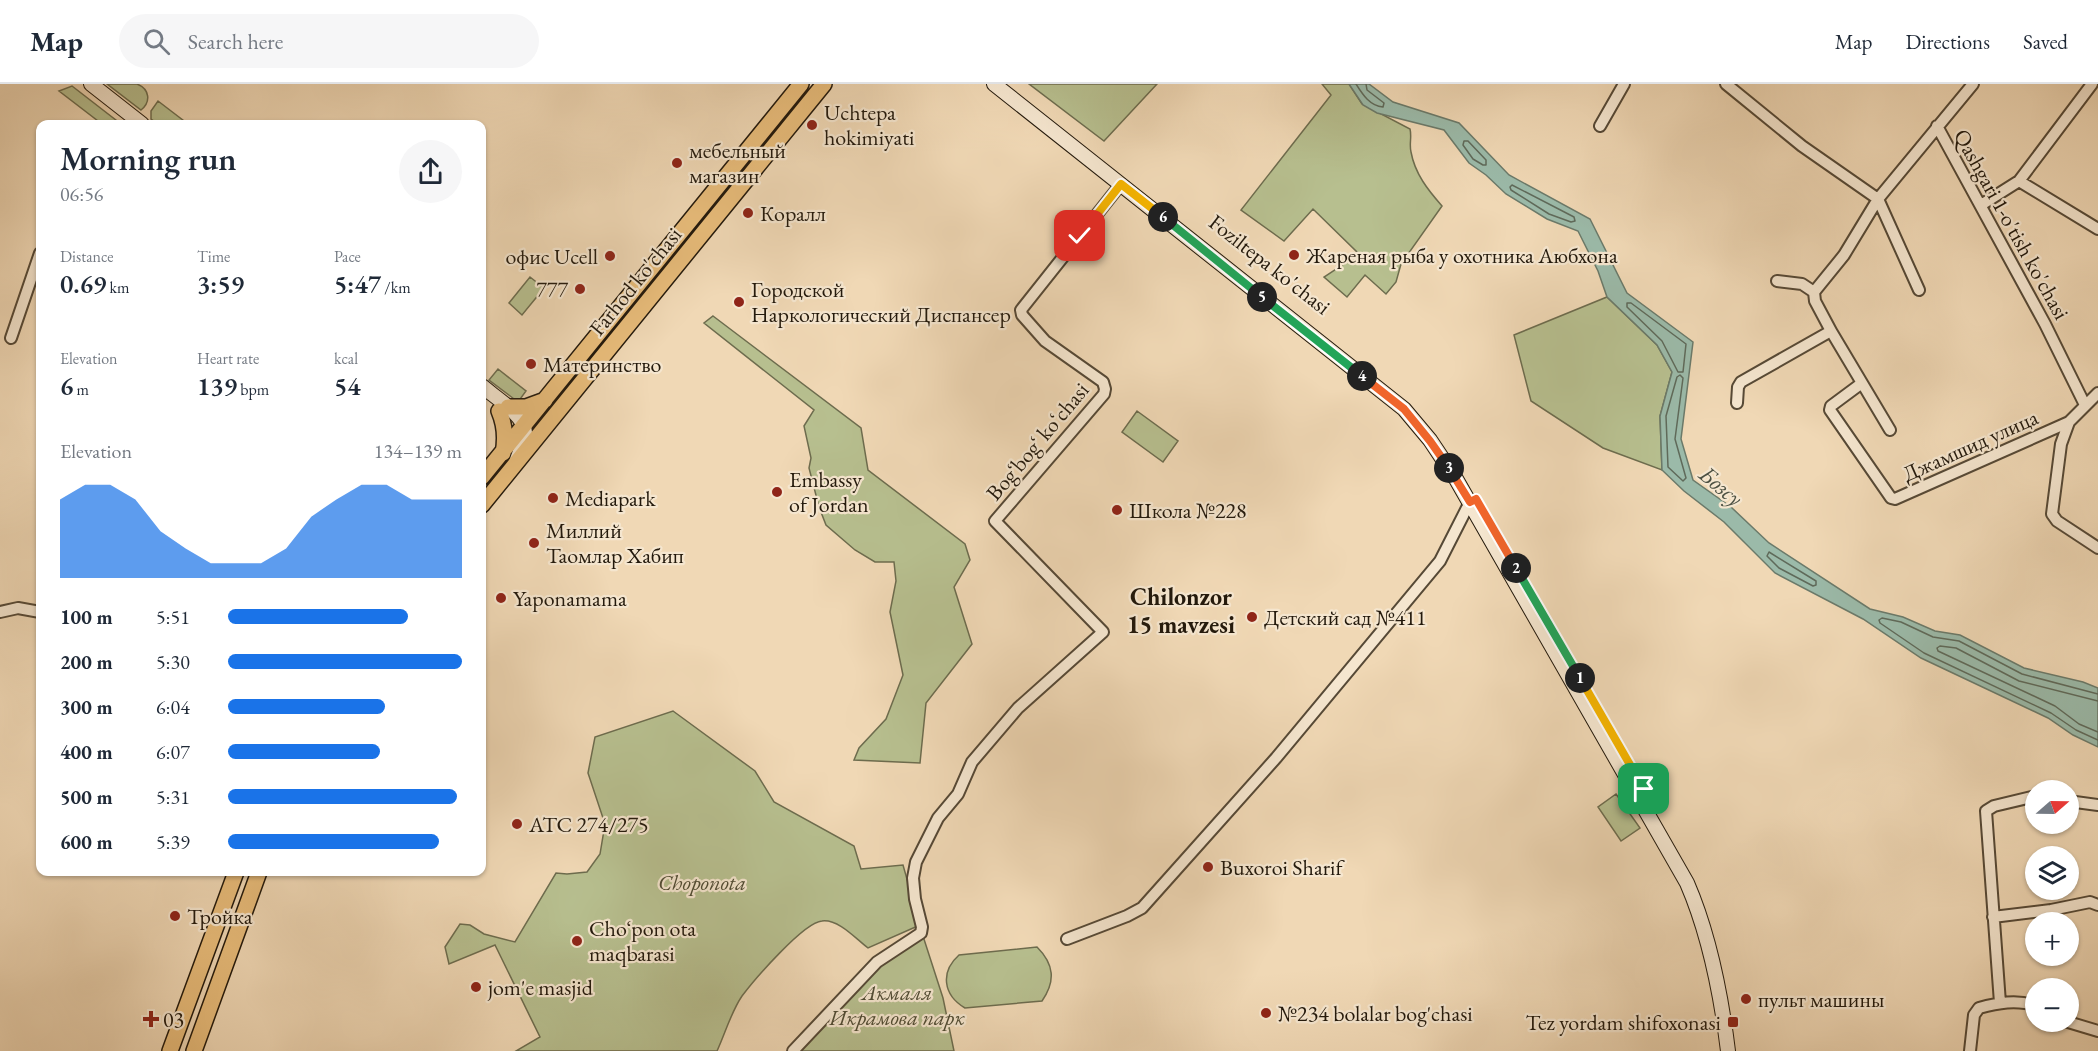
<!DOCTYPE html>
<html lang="en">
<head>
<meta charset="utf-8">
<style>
  :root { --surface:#fff; --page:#f6f6f7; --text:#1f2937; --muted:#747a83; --line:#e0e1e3; --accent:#1a73e8 }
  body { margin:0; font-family:"EB Garamond",serif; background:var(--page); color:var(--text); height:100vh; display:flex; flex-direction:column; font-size:22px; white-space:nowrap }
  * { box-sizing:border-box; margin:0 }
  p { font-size:20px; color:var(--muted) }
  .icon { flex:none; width:33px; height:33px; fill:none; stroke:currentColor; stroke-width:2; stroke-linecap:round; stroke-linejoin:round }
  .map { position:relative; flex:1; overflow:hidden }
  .side { position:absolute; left:36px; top:36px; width:450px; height:756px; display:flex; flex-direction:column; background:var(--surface); border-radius:12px; box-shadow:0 2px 4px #0004 }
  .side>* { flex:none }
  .needle { width:39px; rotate:70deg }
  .tools { position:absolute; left:2025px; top:696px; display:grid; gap:12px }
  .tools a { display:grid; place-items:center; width:54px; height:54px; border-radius:50%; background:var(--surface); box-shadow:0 2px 4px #0004; font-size:30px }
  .pin { position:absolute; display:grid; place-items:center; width:51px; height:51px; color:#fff; margin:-26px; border-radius:12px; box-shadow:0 3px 9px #0006 }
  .km { position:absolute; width:30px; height:30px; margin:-15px; border-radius:50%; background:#222; color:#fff; font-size:16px; line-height:30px; text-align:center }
  .round { display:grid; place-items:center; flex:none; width:63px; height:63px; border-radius:32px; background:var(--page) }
  .head { display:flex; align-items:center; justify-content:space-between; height:102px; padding:0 24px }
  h1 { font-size:33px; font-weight:600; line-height:45px }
  .figures { display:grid; grid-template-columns:repeat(3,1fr); gap:9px; height:102px; padding:6px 24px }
  .figures div { display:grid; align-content:center }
  .figures b { font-size:26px; font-weight:600 }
  .figures small { font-size:16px; font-weight:400 }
  .figures p { font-size:16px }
  .chart { height:168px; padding:12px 24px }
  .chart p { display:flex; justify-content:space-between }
  .chart svg { width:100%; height:108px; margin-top:6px; fill:var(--accent); opacity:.7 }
  ul { padding:0 24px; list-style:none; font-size:20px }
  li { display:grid; grid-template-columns:96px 72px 1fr; align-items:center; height:45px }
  li i { height:15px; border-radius:8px; background:var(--accent) }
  header { display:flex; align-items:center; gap:36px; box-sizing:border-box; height:84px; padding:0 30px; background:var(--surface); border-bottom:2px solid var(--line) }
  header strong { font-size:28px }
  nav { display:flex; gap:33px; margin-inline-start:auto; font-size:21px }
  .search { width:420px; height:54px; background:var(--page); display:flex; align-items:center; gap:15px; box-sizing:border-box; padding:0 21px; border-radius:33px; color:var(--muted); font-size:22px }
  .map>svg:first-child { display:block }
  .green { fill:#b7bf8f; stroke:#6d6c4e; stroke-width:1.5 }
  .water { fill:#9bbaa9; stroke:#6b7a6a; stroke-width:1.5 }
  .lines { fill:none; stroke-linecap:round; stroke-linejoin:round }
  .shore { stroke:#5f6a5a; stroke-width:1.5 }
  .minor-casing { stroke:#564936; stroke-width:14 }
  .secondary-casing { stroke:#23190c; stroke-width:16 }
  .primary-casing { stroke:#23190c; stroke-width:18 }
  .minor { stroke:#f5e6cf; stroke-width:10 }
  .secondary { stroke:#f5e6cf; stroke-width:14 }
  .primary { stroke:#e8bc7a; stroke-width:15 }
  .split-1-casing { stroke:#fff; stroke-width:12 }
  .split-2-casing { stroke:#fff; stroke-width:12 }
  .split-3-casing { stroke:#fff; stroke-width:12 }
  .split-4-casing { stroke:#fff; stroke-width:12 }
  .split-5-casing { stroke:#fff; stroke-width:12 }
  .split-6-casing { stroke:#fff; stroke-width:12 }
  .split-7-casing { stroke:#fff; stroke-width:12 }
  .split-1 { stroke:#f5b400; stroke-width:8 }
  .split-2 { stroke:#22a559; stroke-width:8 }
  .split-3 { stroke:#f0652b; stroke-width:8 }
  .split-4 { stroke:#f0652b; stroke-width:8 }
  .split-5 { stroke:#22a559; stroke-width:8 }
  .split-6 { stroke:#22a559; stroke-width:8 }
  .split-7 { stroke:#f5b400; stroke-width:8 }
  .poi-dot { fill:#8f2418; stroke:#f5e6cf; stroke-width:2 }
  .labels { text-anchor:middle; stroke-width:4.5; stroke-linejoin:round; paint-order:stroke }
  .poi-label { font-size:22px; fill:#23190c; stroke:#f5e6cf; text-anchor:start }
  .street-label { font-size:22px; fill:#23190c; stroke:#f5e6cf }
  .park-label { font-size:22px; font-style:italic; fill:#4f4b33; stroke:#f5e6cf }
  .water-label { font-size:24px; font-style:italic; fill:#4d5143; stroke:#f5e6cf }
  .neighbourhood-label { font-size:24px; font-weight:bold; fill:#23190c; stroke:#f5e6cf }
</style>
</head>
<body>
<header>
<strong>Map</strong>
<div class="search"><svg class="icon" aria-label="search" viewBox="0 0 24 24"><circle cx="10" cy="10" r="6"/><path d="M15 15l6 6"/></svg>Search here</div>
<nav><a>Map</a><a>Directions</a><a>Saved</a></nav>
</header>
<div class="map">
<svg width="2098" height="967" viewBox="0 0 2098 967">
  <rect width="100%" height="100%" fill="#f0d8b5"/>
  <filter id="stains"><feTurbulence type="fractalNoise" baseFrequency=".00333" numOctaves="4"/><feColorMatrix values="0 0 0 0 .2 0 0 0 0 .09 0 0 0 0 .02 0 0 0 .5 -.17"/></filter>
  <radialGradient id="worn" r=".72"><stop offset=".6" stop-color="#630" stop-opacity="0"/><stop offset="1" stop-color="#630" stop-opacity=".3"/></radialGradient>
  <path class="green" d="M107,0C115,0 129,0 137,0C150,5 151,18 141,26Z
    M1029,0H1157L1104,57Z
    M1322,0H1349L1362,20L1410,45C1412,53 1409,60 1411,68C1415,90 1428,106 1442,122L1401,180L1396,198L1386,210L1365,191L1347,213L1324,193L1359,170L1313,125L1284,157L1241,126L1331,11Z
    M72,2L121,40H102L59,7Z
    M158,17L188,40H158L151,35V27Z
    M530,193L544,204L522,231L509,219Z
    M1607,213L1657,261L1672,288L1660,332L1662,386L1603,364L1531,317L1514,251Z
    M713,232L861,344L868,386L965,460L970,476L954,503L972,560L926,619L920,679L854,676L859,664L886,635L903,591L890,528L896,497L894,478H875L855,466L826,441L819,423L809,384L811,374L804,342L814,326L704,239Z
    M498,285L526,307L518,318L489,296Z
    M1137,327L1178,357L1163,378L1122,348Z
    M673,627L755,687L774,718L854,762L861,785L903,781L920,841L868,864C856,855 839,835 822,837C804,838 754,896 742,912C731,928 725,950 717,967H516L540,953L495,861L449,880L445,863L460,840L470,841L484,850L515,858L556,789L567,790L587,788L600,770L605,740L588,689L595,653Z
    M1616,710L1640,744L1621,757L1598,723Z
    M922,849L943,914L954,967H795L873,876Z
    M1037,863C1054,880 1056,897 1042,917L965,924C943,911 940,888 959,871Z"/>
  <path class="water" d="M1349,0H1369L1393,18L1459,39L1509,91L1590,135L1627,209L1693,258L1681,355L1693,396L1731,423L1769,459L1870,525L1903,533L1935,547L1960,551L2024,584L2083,598L2098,604V663L2073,651L2048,634L1921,574L1863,535L1775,489L1724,438L1684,407L1662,386L1660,332L1672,288L1657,261L1607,213L1598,187L1578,147L1547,135L1506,110L1486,91L1469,79L1444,46L1377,29L1363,21Z"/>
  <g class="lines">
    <path class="shore" d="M1356,0C1363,11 1370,22 1383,23L1384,19L1367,6L1366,0
      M1464,57H1468L1486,76V81H1483L1473,75L1463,61Z
      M1512,101L1574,133L1575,137L1571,138L1549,130L1511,106L1510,103Z
      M1627,219H1631L1686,260L1683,288H1678L1662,257L1627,223Z
      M1680,291L1683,294L1675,355L1686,394L1683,397L1668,383L1666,332L1677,293Z
      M1769,468L1816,497V501L1813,502L1779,484L1767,472Z
      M2098,610L2022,590L1959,557L1933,553L1901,538L1882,534L1879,536L1880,539L1924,569L2051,629L2076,646L2098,656
      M2098,617L2019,597L1956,564L1940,562L1937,564L1938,567L2055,622L2079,640L2098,648"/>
    <g class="minor-casing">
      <path id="minor" d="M1726,0L1802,62L1878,115L1919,206
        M1600,42L1624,0
        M1937,42L2045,240L2085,321
        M2019,97L2092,0
        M1981,121L2019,97L2098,145
        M1777,197L1802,200L1814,208
        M11,254L40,169
        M1862,299L1831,322L1830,326L1891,414L1895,415L2069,338
        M2098,309L2069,338L2061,360L2052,430L2057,437L2098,464
        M1737,319L1738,303L1741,298L1831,247
        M1890,346L1831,247L1815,217L1814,208L1844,171L1878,115L1973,0
        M0,528L18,524L40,528
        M2068,717L2098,721
        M1993,833L2051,826L2090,818L2098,821
        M1067,855L1127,832L1142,824L1276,674L1440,477L1470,418
        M2000,919L1986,727L1994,722L2036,712
        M2068,938L2098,947
        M793,967L877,878L921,849L922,843L915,815L913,794L916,778L938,734L958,710L972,678L1018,624L1103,548L995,437L1104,310L1105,305L1103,298L1045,257L1022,231L1021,226L1121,100
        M1970,967L1974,931L1979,924C1997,919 2017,915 2036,922"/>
    </g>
    <g class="secondary-casing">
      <path id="secondary" d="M91,0L142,40
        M994,0L1404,325L1430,356L1456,395L1687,799C1710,852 1721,910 1728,967
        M482,302C493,312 525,331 525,348C525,357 520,367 517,376"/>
    </g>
    <g class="primary-casing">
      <path id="primary" d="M508,323H526L545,316
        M499,327C505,341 506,354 503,369
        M482,393L801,0
        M482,421L824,0
        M170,967L236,788
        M194,967L259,788"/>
    </g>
    <use href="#minor" class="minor"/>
    <use href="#secondary" class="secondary"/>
    <use href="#primary" class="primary"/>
  </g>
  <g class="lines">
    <g class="split-1-casing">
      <path id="split-1" d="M1580,594L1644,705"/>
    </g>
    <g class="split-2-casing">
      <path id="split-2" d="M1516,484L1580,594"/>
    </g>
    <g class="split-3-casing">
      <path id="split-3" d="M1449,384L1470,418L1476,415L1516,484"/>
    </g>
    <g class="split-4-casing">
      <path id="split-4" d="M1362,292L1404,325L1430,357L1449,384"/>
    </g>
    <g class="split-5-casing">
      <path id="split-5" d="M1262,213L1362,292"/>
    </g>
    <g class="split-6-casing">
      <path id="split-6" d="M1163,133L1262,213"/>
    </g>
    <g class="split-7-casing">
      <path id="split-7" d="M1080,152L1121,100L1163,133"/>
    </g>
    <use href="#split-1" class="split-1"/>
    <use href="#split-2" class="split-2"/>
    <use href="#split-3" class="split-3"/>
    <use href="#split-4" class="split-4"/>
    <use href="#split-5" class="split-5"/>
    <use href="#split-6" class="split-6"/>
    <use href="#split-7" class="split-7"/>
  </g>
  <g class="poi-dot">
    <circle cx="812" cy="41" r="6"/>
    <circle cx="677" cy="79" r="6"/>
    <circle cx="748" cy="129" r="6"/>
    <circle cx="1294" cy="171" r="6"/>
    <circle cx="610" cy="172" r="6"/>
    <circle cx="580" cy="205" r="6"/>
    <circle cx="739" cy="218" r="6"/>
    <circle cx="531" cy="280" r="6"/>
    <circle cx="777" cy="408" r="6"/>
    <circle cx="553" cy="414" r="6"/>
    <circle cx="1117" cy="426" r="6"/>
    <circle cx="534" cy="459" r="6"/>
    <circle cx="501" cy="514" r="6"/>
    <circle cx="1252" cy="533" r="6"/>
    <circle cx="517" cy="740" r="6"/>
    <circle cx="1208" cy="783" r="6"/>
    <circle cx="175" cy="832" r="6"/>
    <circle cx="577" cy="857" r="6"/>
    <circle cx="476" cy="903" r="6"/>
    <circle cx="1746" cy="915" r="6"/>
    <circle cx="1266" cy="929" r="6"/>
    <path d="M148 926h6v6h6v6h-6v6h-6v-6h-6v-6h6z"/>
    <rect x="1727" y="932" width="12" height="12" rx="3"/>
  </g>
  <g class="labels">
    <g class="poi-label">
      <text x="824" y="36">Uchtepa<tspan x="824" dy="25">hokimiyati</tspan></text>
      <text x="689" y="74">мебельный<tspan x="689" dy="25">магазин</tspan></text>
      <text x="760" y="137">Коралл</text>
      <text x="1306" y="179">Жареная рыба у охотника Аюбхона</text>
      <text x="598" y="180" text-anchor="end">офис Ucell</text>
      <text x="568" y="213" text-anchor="end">777</text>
      <text x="751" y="213">Городской<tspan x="751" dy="25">Наркологический Диспансер</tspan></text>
      <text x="543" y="288">Материнство</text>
      <text x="789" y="403">Embassy<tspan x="789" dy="25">of Jordan</tspan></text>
      <text x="565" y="422">Mediapark</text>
      <text x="1129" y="434">Школа №228</text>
      <text x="546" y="454">Миллий<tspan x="546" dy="25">Таомлар Хабип</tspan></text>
      <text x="513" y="522">Yaponamama</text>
      <text x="1264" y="541">Детский сад №411</text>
      <text x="529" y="748">АТС 274/275</text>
      <text x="1220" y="791">Buxoroi Sharif</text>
      <text x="187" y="840">Тройка</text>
      <text x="589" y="852">Choʻpon ota<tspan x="589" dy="25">maqbarasi</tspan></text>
      <text x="488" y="911">jom'e masjid</text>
      <text x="1758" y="923">пульт машины</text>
      <text x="1278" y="937">№234 bolalar bog'chasi</text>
      <text x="163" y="943">03</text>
      <text x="1721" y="946" text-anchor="end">Tez yordam shifoxonasi</text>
    </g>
    <g class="street-label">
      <text transform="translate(2012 140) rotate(61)" y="8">Qashgari 1-o'tish ko'chasi</text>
      <text transform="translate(1270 180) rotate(38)" y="8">Foziltepa ko'chasi</text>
      <text transform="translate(635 197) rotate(-51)" y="8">Farhod ko'chasi</text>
      <text transform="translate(1037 357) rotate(-50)" y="8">Bogʻbogʻ koʻchasi</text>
      <text transform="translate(1970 361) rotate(-24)" y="8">Джамшид улица</text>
    </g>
    <g class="park-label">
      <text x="702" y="806">Choponota</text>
      <text x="897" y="916">Акмаля<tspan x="897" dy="25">Икрамова парк</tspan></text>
    </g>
    <g class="water-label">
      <text transform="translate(1721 402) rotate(40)" y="8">Бозсу</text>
    </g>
    <g class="neighbourhood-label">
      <text x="1181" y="521">Chilonzor<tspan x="1181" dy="28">15 mavzesi</tspan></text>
    </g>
  </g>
  <rect width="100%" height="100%" filter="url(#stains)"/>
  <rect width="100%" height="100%" fill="url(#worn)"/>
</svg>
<div class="tools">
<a><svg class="needle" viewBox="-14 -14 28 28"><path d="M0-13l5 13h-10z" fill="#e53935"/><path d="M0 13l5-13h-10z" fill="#747a83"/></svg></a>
<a><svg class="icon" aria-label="layers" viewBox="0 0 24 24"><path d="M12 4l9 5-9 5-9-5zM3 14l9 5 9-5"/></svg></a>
<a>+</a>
<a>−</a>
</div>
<div class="pin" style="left:1644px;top:705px;background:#1e9e55"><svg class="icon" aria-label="arrive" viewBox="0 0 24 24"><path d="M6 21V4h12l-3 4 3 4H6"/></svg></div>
<div class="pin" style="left:1080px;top:152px;background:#d93025"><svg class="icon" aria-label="check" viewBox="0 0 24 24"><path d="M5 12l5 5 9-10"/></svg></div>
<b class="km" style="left:1580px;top:594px">1</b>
<b class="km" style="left:1516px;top:484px">2</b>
<b class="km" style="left:1449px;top:384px">3</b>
<b class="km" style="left:1362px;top:292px">4</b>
<b class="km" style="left:1262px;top:213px">5</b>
<b class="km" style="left:1163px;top:133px">6</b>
<section class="side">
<div class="head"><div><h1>Morning run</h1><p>06:56</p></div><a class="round"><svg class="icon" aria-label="share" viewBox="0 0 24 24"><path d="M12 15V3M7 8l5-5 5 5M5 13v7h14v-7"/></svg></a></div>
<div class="figures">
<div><p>Distance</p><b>0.69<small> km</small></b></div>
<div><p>Time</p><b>3:59</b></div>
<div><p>Pace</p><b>5:47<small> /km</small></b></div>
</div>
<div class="figures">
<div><p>Elevation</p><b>6<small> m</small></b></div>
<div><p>Heart rate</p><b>139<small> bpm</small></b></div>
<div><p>kcal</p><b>54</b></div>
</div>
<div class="chart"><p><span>Elevation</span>134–139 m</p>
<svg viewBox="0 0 160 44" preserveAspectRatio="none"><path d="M0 44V12L10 6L20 6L30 12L40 25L50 32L60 38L70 38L80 38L90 32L100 19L110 12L120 6L130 6L140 12L150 12L160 12V44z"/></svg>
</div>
<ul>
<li><b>100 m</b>5:51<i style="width:77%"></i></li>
<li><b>200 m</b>5:30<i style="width:100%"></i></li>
<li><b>300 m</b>6:04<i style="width:67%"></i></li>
<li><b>400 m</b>6:07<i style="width:65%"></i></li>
<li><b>500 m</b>5:31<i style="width:98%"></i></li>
<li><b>600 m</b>5:39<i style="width:90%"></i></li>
</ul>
</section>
</div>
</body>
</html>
